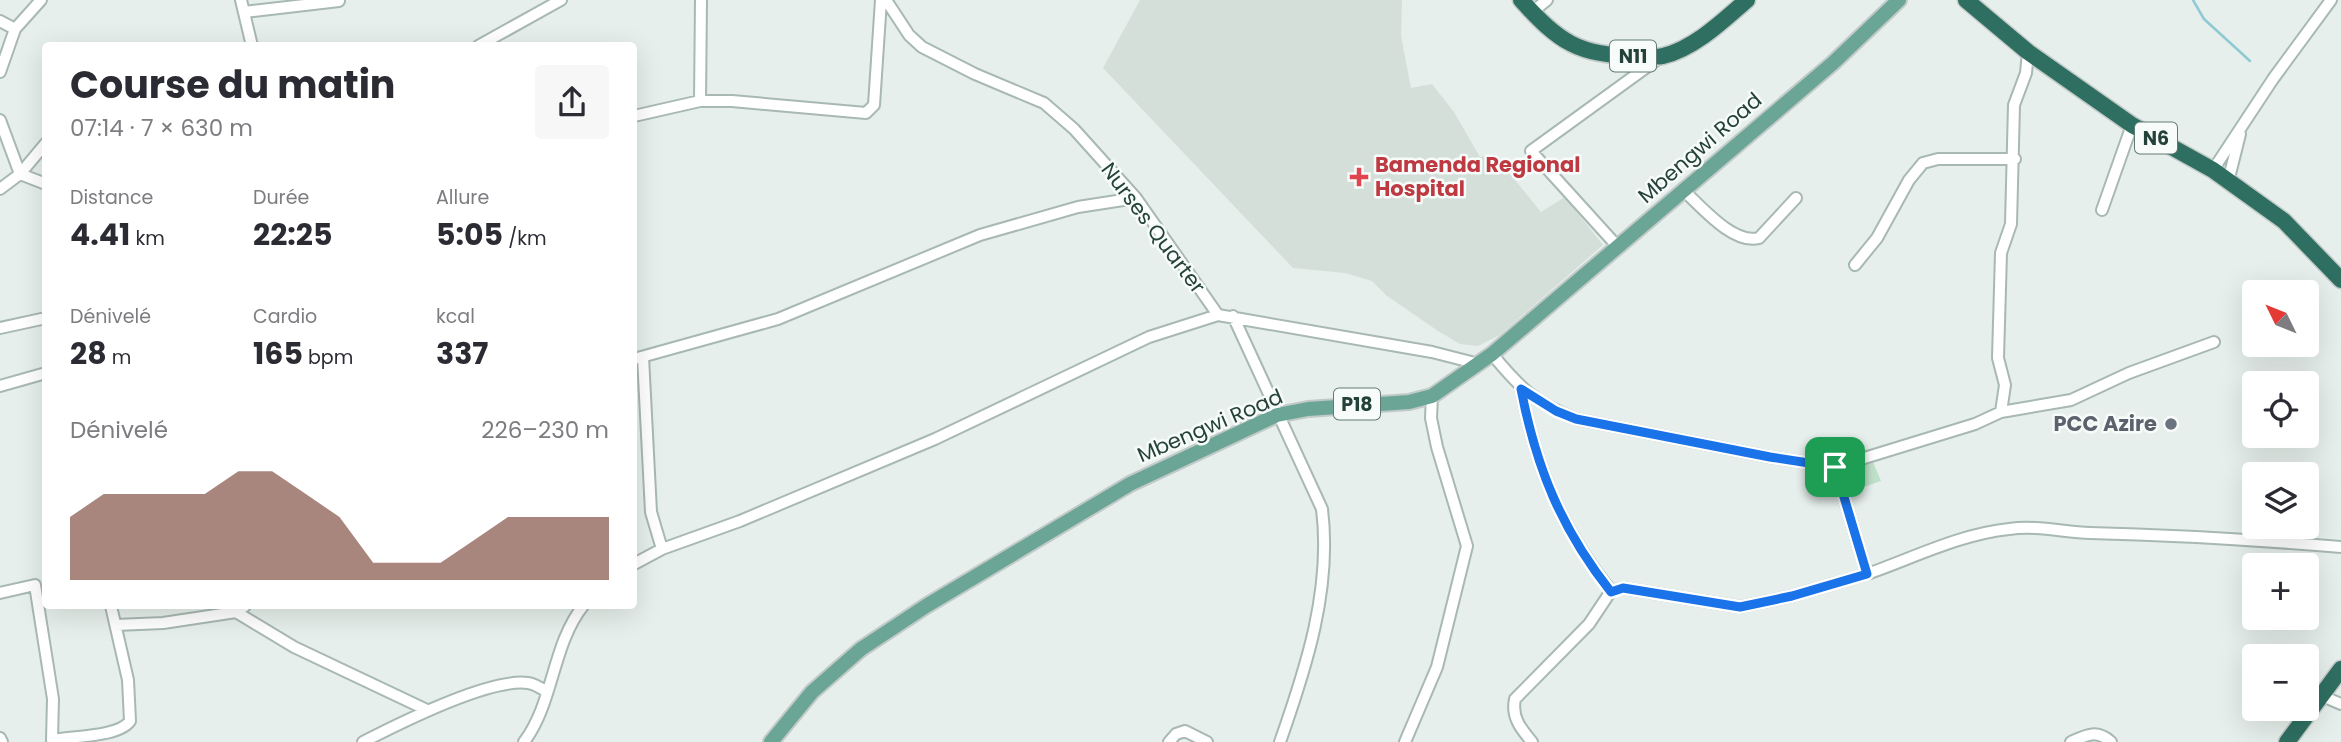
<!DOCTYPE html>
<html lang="fr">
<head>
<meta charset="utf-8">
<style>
  :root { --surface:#fff; --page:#f7f7f7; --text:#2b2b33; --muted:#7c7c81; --accent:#855347 }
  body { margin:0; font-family:Poppins,sans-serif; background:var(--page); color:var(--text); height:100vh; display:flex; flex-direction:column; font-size:26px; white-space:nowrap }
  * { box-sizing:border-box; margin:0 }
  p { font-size:23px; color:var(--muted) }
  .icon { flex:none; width:38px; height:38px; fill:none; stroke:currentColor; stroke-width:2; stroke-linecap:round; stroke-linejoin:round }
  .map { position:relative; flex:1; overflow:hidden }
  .side { position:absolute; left:42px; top:42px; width:595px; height:567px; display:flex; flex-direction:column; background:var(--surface); border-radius:7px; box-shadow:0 7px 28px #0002 }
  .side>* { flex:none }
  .needle { width:46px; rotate:313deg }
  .controls { position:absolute; left:2242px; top:280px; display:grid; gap:14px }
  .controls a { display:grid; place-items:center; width:77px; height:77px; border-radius:7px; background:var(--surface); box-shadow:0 7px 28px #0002; font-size:35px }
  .pin { position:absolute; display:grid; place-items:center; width:60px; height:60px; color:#fff; margin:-30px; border-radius:14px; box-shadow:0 4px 10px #0006 }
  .round { display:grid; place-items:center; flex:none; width:74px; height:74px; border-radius:7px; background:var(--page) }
  .summary { display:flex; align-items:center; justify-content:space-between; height:119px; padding:0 28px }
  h1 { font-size:38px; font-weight:700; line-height:52px }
  .stats { display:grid; grid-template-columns:repeat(3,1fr); gap:10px; height:119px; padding:7px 28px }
  .stats div { display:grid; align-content:center }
  .stats b { font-size:30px; font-weight:700 }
  .stats small { font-size:19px; font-weight:400 }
  .stats p { font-size:19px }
  .chart { height:196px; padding:14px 28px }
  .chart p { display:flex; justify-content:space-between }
  .chart svg { width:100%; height:126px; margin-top:7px; fill:var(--accent); opacity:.7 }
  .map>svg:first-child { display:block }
  .built { fill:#d4dfda }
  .green { fill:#bfe0c8 }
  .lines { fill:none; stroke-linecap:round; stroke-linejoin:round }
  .stream { stroke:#8ec9d4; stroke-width:2.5 }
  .minor-casing { stroke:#a8b8b2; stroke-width:14 }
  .major-casing { stroke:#c2cac8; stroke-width:18 }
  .highway-casing { stroke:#c2cac8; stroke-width:19 }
  .minor { stroke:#fff; stroke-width:10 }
  .major { stroke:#6aa596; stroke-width:14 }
  .highway { stroke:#2f6f62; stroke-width:16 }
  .route-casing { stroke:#fff; stroke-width:14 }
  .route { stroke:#1a73e8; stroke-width:9 }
  .health-dot { fill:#e0444e; stroke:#f7fbf9; stroke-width:2.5 }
  .worship-dot { fill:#6b7280; stroke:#f7fbf9; stroke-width:2.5 }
  .labels { text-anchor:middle; stroke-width:5; stroke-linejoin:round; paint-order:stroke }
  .shield { fill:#f7fbf9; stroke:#637a73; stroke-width:2 }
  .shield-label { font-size:19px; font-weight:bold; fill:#24423a }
  .street-label { font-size:21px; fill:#24423a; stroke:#f7fbf9 }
  .health-label { font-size:21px; font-weight:bold; fill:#be3a42; stroke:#f7fbf9; text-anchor:start }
  .worship-label { font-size:21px; font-weight:bold; fill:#5b616d; stroke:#f7fbf9; text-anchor:end }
</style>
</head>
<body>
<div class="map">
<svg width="2341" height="742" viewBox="0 0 2341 742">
  <rect width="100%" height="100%" fill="#e6efeb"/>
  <path class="built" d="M1140,0H1402L1401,36L1411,88L1432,84L1454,112L1480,157L1494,154L1541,212L1565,197L1603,245L1500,335L1478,346L1460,344L1438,331L1387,296L1372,281L1345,273L1293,268L1103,68Z"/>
  <path class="green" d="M1873,462L1881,481L1855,490L1848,471Z"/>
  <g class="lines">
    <path class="stream" d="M2193,0L2204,19L2250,61"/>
    <g class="minor-casing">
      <path id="minor" d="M241,0L252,46
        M886,0L909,35L922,47L975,74L1044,103L1074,129L1136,198L1218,315
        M244,12L339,1
        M1532,12L1547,0
        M0,21L15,29
        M478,46L561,0
        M0,72L15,29L41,0
        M700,101L701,0
        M634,116L700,101H732L866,113L874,105L881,0
        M0,120L20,174L46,184
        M2213,170L2273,79L2331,0
        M2228,182L2240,134
        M0,189L20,174L46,143
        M1683,190C1701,206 1733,245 1759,238L1796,198
        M2102,210L2132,125
        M1618,247L1531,151L1662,56
        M1855,265L1877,238L1909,180L1923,163L1938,159H2015
        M1233,316L1322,509C1332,589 1306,668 1280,742
        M0,328L46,318
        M1492,354C1519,387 1535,403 1576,419L1770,457L1835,467L1975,424L2001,412L2071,400L2129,373L2214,342
        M643,357L651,512L662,549
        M634,359L778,319L980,235L1078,207L1136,198
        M0,386L46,373
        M1521,389C1536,467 1561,529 1611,591L1623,588L1740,607L1792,596L1867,574
        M2001,412L2005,385L1998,358L2001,253L2011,224L2014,105L2026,73L2028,52
        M1835,467L1867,574C1913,558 1960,534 2009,529C2036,525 2063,532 2090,533C2174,535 2257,540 2341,547
        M634,564L662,549L740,521L935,439L1149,337L1218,315L1432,352L1479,364
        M0,593L35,585L53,699L52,740C72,736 119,737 130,721L128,680L111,606
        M236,612L294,647L427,710
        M116,625L163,623L236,612L245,606
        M2322,696L2341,704
        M0,738L2,742
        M363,742C398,724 490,678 528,683C535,684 541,688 547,692
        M524,742C554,702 552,645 583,606
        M1169,742L1176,734L1185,731L1207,742
        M1405,742L1437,667L1467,546L1437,447L1431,418L1432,396
        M1532,742C1521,729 1511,717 1515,699L1589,624L1611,591
        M2071,742C2086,735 2097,729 2111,742"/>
    </g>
    <g class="major-casing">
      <path id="major" d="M771,742L812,692L861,649L926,606L1130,484L1277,415L1308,409L1409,402L1432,396L1492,354L1833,63L1899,0"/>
    </g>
    <g class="highway-casing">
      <path id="highway" d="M1521,0C1559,42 1579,56 1636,56C1644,56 1655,58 1663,56C1694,49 1724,20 1747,0
        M1966,0L2028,52L2132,125L2213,170L2284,221L2341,280
        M2287,742L2341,669"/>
    </g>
    <use href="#minor" class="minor"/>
    <use href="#major" class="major"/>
    <use href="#highway" class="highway"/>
  </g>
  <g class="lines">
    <g class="route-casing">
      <path id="route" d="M1521,389L1556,411L1576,419L1770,457L1835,467L1867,574L1792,596L1740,607L1623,588L1611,592C1561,529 1536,467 1521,389Z"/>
    </g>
    <use href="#route" class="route"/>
  </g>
  <path class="health-dot" d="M1355.5 166.5h7v7h7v7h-7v7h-7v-7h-7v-7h7z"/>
  <circle class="worship-dot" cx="2171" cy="424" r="7"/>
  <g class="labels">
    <g class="shield">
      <rect x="1610" y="40.5" width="46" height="31" rx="5"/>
      <rect x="2135" y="122.5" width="42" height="31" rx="5"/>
      <rect x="1334" y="388.5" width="46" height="31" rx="5"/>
    </g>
    <g class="shield-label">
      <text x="1633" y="63">N11</text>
      <text x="2156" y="145">N6</text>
      <text x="1357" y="411">P18</text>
    </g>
    <g class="street-label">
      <text transform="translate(1700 148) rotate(-41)" y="7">Mbengwi Road</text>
      <text transform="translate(1153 228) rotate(53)" y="7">Nurses Quarter</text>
      <text transform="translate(1210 426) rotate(-23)" y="7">Mbengwi Road</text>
    </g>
    <g class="health-label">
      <text x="1375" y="172">Bamenda Regional<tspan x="1375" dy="24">Hospital</tspan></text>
    </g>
    <g class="worship-label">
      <text x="2157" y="431">PCC Azire</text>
    </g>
  </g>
</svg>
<div class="controls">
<a><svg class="needle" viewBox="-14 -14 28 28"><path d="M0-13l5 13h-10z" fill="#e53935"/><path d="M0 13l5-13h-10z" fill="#7c7c81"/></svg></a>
<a><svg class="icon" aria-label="locate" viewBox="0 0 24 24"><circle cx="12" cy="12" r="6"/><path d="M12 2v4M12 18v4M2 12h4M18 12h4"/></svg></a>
<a><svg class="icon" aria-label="layers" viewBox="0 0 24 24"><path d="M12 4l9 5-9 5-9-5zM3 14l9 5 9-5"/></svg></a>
<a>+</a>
<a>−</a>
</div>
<div class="pin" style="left:1835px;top:467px;background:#1e9e55"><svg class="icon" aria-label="arrive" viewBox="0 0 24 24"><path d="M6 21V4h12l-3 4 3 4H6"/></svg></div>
<section class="side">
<div class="summary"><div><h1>Course du matin</h1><p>07:14 · 7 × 630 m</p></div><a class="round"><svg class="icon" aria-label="share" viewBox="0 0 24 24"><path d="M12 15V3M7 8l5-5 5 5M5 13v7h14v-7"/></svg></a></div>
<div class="stats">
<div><p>Distance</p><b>4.41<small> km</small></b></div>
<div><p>Durée</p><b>22:25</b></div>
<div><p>Allure</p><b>5:05<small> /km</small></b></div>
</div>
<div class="stats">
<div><p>Dénivelé</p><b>28<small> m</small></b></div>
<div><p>Cardio</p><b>165<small> bpm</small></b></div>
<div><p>kcal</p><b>337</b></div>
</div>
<div class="chart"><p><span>Dénivelé</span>226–230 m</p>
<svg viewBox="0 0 160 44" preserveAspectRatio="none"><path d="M0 44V22L10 14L20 14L30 14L40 14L50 6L60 6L70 14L80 22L90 38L100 38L110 38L120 30L130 22L140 22L150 22L160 22V44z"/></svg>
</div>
</section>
</div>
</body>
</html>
